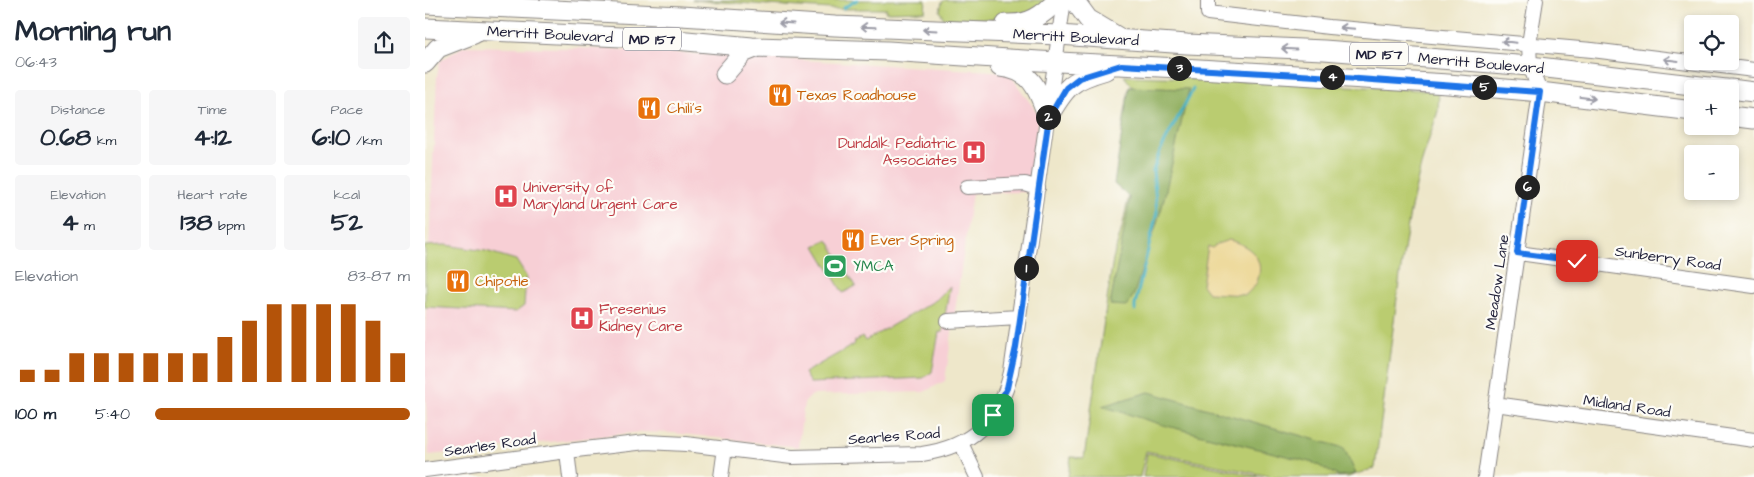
<!DOCTYPE html>
<html lang="en">
<head>
<meta charset="utf-8">
<style>
  :root { --surface:#fff; --page:#f6f6f7; --text:#1f2937; --muted:#747a83; --accent:#b45309 }
  body { margin:0; font-family:"Architects Daughter",sans-serif; background:var(--page); color:var(--text); height:100vh; display:flex; flex-direction:column; font-size:19px; white-space:nowrap }
  * { box-sizing:border-box; margin:0 }
  p { font-size:16px; color:var(--muted) }
  .icon { flex:none; width:28px; height:28px; fill:none; stroke:currentColor; stroke-width:2; stroke-linecap:round; stroke-linejoin:round }
  .map { position:relative; flex:1; overflow:hidden }
  .side { display:flex; flex-direction:column; background:var(--surface); width:425px }
  .side>* { flex:none }
  .fabs { position:absolute; left:1259px; top:15px; display:grid; gap:10px }
  .fabs a { display:grid; place-items:center; width:55px; height:55px; border-radius:5px; background:var(--surface); box-shadow:0 2px 8px #0003; font-size:25px }
  .pin { position:absolute; display:grid; place-items:center; width:42px; height:42px; color:#fff; margin:-21px; border-radius:10px; box-shadow:0 2px 8px #0006 }
  .km { position:absolute; width:25px; height:25px; margin:-12px; border-radius:50%; background:#222; color:#fff; font-size:14px; line-height:25px; text-align:center }
  .round { display:grid; place-items:center; flex:none; width:52px; height:52px; border-radius:5px; background:var(--page) }
  .head { display:flex; align-items:center; justify-content:space-between; height:85px; padding:0 15px }
  h1 { font-size:28px; font-weight:800; line-height:38px }
  .stats { display:grid; grid-template-columns:repeat(3,1fr); gap:8px; height:85px; padding:5px 15px }
  .stats div { display:grid; align-content:center; border-radius:5px; background:var(--page); text-align:center }
  .stats b { font-size:25px; font-weight:800 }
  .stats small { font-size:14px; font-weight:400 }
  .stats p { font-size:14px }
  .chart { height:140px; padding:10px 15px }
  .chart p { display:flex; justify-content:space-between }
  .chart svg { width:100%; height:90px; margin-top:5px; stroke:var(--accent); stroke-width:6 }
  ul { padding:0 15px; list-style:none; font-size:16px }
  li { display:grid; grid-template-columns:80px 60px 1fr; align-items:center; height:38px }
  li i { height:12px; border-radius:6px; background:var(--accent) }
  main { display:flex; flex:1; min-height:0 }
  .map>svg:first-child { display:block }
  .built { fill:#f7cfd5 }
  .green { fill:#bacc70; stroke:#6e7756 }
  .forest { fill:#93b062; stroke:#5a694e }
  .sand { fill:#eeda9e; stroke:#887e6c }
  .lines { fill:none; stroke-linecap:round; stroke-linejoin:round }
  .stream { stroke:#45b1c3; stroke-width:3 }
  .minor-casing { stroke:#888482; stroke-width:16 }
  .major-casing { stroke:#888482; stroke-width:21 }
  .minor { stroke:#fff; stroke-width:14 }
  .major { stroke:#fff; stroke-width:19 }
  .oneway { stroke:#9c9ca7 }
  .route-casing { stroke:#fff; stroke-width:10 }
  .route { stroke:#1a73e8; stroke-width:6 }
  .labels { text-anchor:middle; stroke-width:4.5; stroke-linejoin:round; paint-order:stroke }
  .shield { fill:#fdfcf7; stroke:#646373; stroke-width:1 }
  .shield-label { font-size:14px; font-weight:bold; fill:#22223b }
  .street-label { font-size:15px; fill:#22223b; stroke:#fdfcf7 }
  .food-label { font-size:15px; fill:#c56008; stroke:#fdfcf7; text-anchor:start }
  .health-label { font-size:15px; fill:#be3a42; stroke:#fdfcf7; text-anchor:start }
  .leisure-label { font-size:15px; fill:#27864d; stroke:#fdfcf7; text-anchor:start }
</style>
</head>
<body>
<main>
<section class="side">
<div class="head"><div><h1>Morning run</h1><p>06:43</p></div><a class="round"><svg class="icon" aria-label="share" viewBox="0 0 24 24"><path d="M12 15V3M7 8l5-5 5 5M5 13v7h14v-7"/></svg></a></div>
<div class="stats">
<div><p>Distance</p><b>0.68<small> km</small></b></div>
<div><p>Time</p><b>4:12</b></div>
<div><p>Pace</p><b>6:10<small> /km</small></b></div>
</div>
<div class="stats">
<div><p>Elevation</p><b>4<small> m</small></b></div>
<div><p>Heart rate</p><b>138<small> bpm</small></b></div>
<div><p>kcal</p><b>52</b></div>
</div>
<div class="chart"><p><span>Elevation</span>83–87 m</p>
<svg viewBox="0 0 160 44" preserveAspectRatio="none"><path d="M5 44V38M15 44V38M25 44V30M35 44V30M45 44V30M55 44V30M65 44V30M75 44V30M85 44V22M95 44V14M105 44V6M115 44V6M125 44V6M135 44V6M145 44V14M155 44V30"/></svg>
</div>
<ul>
<li><b>100 m</b>5:40<i style="width:100%"></i></li>
</ul>
</section>
<div class="map">
<svg width="1329" height="477" viewBox="0 0 1329 477">
  <rect width="100%" height="100%" fill="#fdfcf7"/>
  <filter id="ink" filterUnits="userSpaceOnUse"><feTurbulence type="fractalNoise" baseFrequency=".02" numOctaves="2"/><feDisplacementMap in="SourceGraphic" scale="10" xChannelSelector="R" yChannelSelector="G"/><feConvolveMatrix kernelMatrix="1 2 1 2 8 2 1 2 1" color-interpolation-filters="sRGB"/></filter>
  <filter id="wash" filterUnits="userSpaceOnUse"><feTurbulence type="fractalNoise" baseFrequency=".0096" numOctaves="4" result="noise"/><feDisplacementMap in="SourceGraphic" scale="20" xChannelSelector="R" yChannelSelector="G"/><feGaussianBlur stdDeviation="1.12" result="paint"/><feColorMatrix in="noise" values="0 0 0 0 0 0 0 0 0 0 0 0 0 0 0 0 0 1.4 0 .05"/><feComposite in="paint" operator="in"/></filter>
  <g filter="url(#wash)">
    <rect width="100%" height="100%" fill="#eee7ca"/>
    <path class="built" d="M39,46L187,49L583,72L614,115L601,192L547,193L520,381L499,392L387,395L379,403L373,447L249,433L215,432L4,455L0,388V334L12,76L15,61Z"/>
    <path class="green" d="M267,0H501L500,11L460,12L462,9H406Z
      M520,0H626L620,9L574,19H519L515,11L517,2Z
      M699,76L771,78L1014,91L1013,111L997,161L985,212L975,275L950,468L923,477H849L721,451L715,477H643L646,457L659,458L688,259L697,228L706,185L707,86Z
      M403,240L431,286L418,293L390,246Z
      M20,245L61,251L91,260L101,276L99,306L91,312L0,307V246Z
      M525,286L517,333L514,332L507,372L498,378L385,383L379,373L430,344L429,342L437,337L440,341L511,300Z
      M722,453L838,477H718Z"/>
    <path class="forest" d="M704,87L764,89L737,207L709,294L702,306L685,305L705,198L689,184Z
      M724,392L919,448L931,474L913,476L889,463L738,425L677,406Z"/>
    <path class="sand" d="M804,240C823,245 840,257 833,279C832,285 825,290 821,295L783,293L777,285L783,246L787,248L792,244Z"/>
    <g class="lines">
      <path class="stream" d="M418,8L432,0
        M710,310V305L732,212L728,171L735,151L768,89"/>
    </g>
  </g>
  <g filter="url(#ink)">
    <g class="lines">
      <g class="minor-casing">
        <path id="minor" d="M783,0V13L904,27L1167,50L1329,70
          M542,187L600,184L613,188
          M1093,253L1329,286
          M523,321L594,317
          M1070,404L1329,440
          M536,443L552,477
          M142,451L145,477
          M0,470L142,451L221,442L261,444L367,457L497,454C546,447 575,421 586,372L639,0
          M296,477L300,448
          M1060,477L1115,92L1105,66L1104,44L1111,0"/>
      </g>
      <g class="major-casing">
        <path id="major" d="M649,0L663,19L693,37
          M0,4L256,16L410,26L634,35L762,44L899,50L1105,66L1301,89
          M581,24C603,25 618,16 632,0
          M0,28L240,39L327,47L463,51L614,61L774,69L1023,84L1115,92L1268,111
          M0,63L13,48L49,34
          M575,67C608,70 613,90 623,117
          M300,74L318,53L333,47
          M1305,89L1329,92
          M1305,116L1329,119
          M623,117C641,86 646,80 681,70"/>
      </g>
      <use href="#minor" class="minor"/>
      <use href="#major" class="major"/>
    </g>
    <defs><path id="oneway-shaft" d="M-6 0H5M1.5-3L5.5 0L1.5 3" fill="none" stroke-width="1.6" stroke-linecap="round" stroke-linejoin="round" transform="scale(1.25)"/></defs>
    <g class="oneway">
      <use href="#oneway-shaft" transform="translate(361 23) rotate(-176)"/>
      <use href="#oneway-shaft" transform="translate(443 27) rotate(-178)"/>
      <use href="#oneway-shaft" transform="translate(922 28) rotate(-175)"/>
      <use href="#oneway-shaft" transform="translate(505 30) rotate(-177)"/>
      <use href="#oneway-shaft" transform="translate(1084 42) rotate(-174)"/>
      <use href="#oneway-shaft" transform="translate(864 49) rotate(-177)"/>
      <use href="#oneway-shaft" transform="translate(1246 60) rotate(-173)"/>
      <use href="#oneway-shaft" transform="translate(1163 98) rotate(7)"/>
    </g>
  </g>
  <g class="lines" filter="url(#ink)">
    <g class="route-casing">
      <path id="route" d="M568,415L582,388L591,347L624,117L641,88L654,78L696,65L892,76L1115,92L1092,253L1152,261"/>
    </g>
    <use href="#route" class="route"/>
  </g>
  <defs>
    <g id="restaurant-square" transform="scale(1.25)"><rect x="-9" y="-9" width="18" height="18" rx="4" fill="#e8710a" stroke="#fdfcf7"/><path d="M-5-6h1v4h1v-4h1v4h1v-4h1v5L-1.5 .5V6h-2V.5L-5-1ZM5-6V6H3V1.5H1.5Q1.5-4 5-6Z" fill="#fff"/></g>
    <g id="hospital-square" transform="scale(1.25)"><rect x="-9" y="-9" width="18" height="18" rx="4" fill="#e0444e" stroke="#fdfcf7"/><path d="M-5-5h3v3.5h4V-5h3V5h-3V1.5h-4V5h-3Z" fill="#fff"/></g>
    <g id="stadium-square" transform="scale(1.25)"><rect x="-9" y="-9" width="18" height="18" rx="4" fill="#2e9e5b" stroke="#fdfcf7"/><path d="M0-5a6.5 5 0 1 0 0 10a6.5 5 0 1 0 0-10ZM-3.5-1.8h7v3.6h-7Z" fill="#fff"/></g>
  </defs>
  <g fill-rule="evenodd">
    <use href="#restaurant-square" x="355" y="95"/>
    <use href="#restaurant-square" x="224" y="108"/>
    <use href="#hospital-square" x="549" y="152"/>
    <use href="#hospital-square" x="81" y="196"/>
    <use href="#restaurant-square" x="428" y="240"/>
    <use href="#stadium-square" x="410" y="266"/>
    <use href="#restaurant-square" x="33" y="281"/>
    <use href="#hospital-square" x="157" y="318"/>
  </g>
  <g class="labels">
    <g class="shield">
      <rect x="198" y="27.5" width="58" height="23" rx="4"/>
      <rect x="925" y="42.5" width="58" height="23" rx="4"/>
    </g>
    <g class="shield-label">
      <text x="227" y="44">MD 157</text>
      <text x="954" y="59">MD 157</text>
    </g>
    <g class="street-label">
      <text transform="translate(125 34) rotate(3)" y="5">Merritt Boulevard</text>
      <text transform="translate(651 37) rotate(3)" y="5">Merritt Boulevard</text>
      <text transform="translate(1056 63) rotate(5)" y="5">Merritt Boulevard</text>
      <text transform="translate(1243 258) rotate(8)" y="5">Sunberry Road</text>
      <text transform="translate(1072 282) rotate(-82)" y="5">Meadow Lane</text>
      <text transform="translate(1202 406) rotate(8)" y="5">Midland Road</text>
      <text transform="translate(469 436) rotate(-4)" y="5">Searles Road</text>
      <text transform="translate(65 445) rotate(-8)" y="5">Searles Road</text>
    </g>
    <g class="food-label">
      <text x="372" y="100">Texas Roadhouse</text>
      <text x="242" y="113">Chili's</text>
      <text x="446" y="245">Ever Spring</text>
      <text x="50" y="286">Chipotle</text>
    </g>
    <g class="health-label">
      <text x="532" y="148" text-anchor="end">Dundalk Pediatric<tspan x="532" dy="17">Associates</tspan></text>
      <text x="98" y="192">University of<tspan x="98" dy="17">Maryland Urgent Care</tspan></text>
      <text x="174" y="314">Fresenius<tspan x="174" dy="17">Kidney Care</tspan></text>
    </g>
    <g class="leisure-label">
      <text x="428" y="271">YMCA</text>
    </g>
  </g>
</svg>
<div class="fabs">
<a><svg class="icon" aria-label="locate" viewBox="0 0 24 24"><circle cx="12" cy="12" r="6"/><path d="M12 2v4M12 18v4M2 12h4M18 12h4"/></svg></a>
<a>+</a>
<a>−</a>
</div>
<div class="pin" style="left:568px;top:415px;background:#1e9e55"><svg class="icon" aria-label="arrive" viewBox="0 0 24 24"><path d="M6 21V4h12l-3 4 3 4H6"/></svg></div>
<div class="pin" style="left:1152px;top:261px;background:#d93025"><svg class="icon" aria-label="check" viewBox="0 0 24 24"><path d="M5 12l5 5 9-10"/></svg></div>
<b class="km" style="left:601px;top:268px">1</b>
<b class="km" style="left:623px;top:117px">2</b>
<b class="km" style="left:754px;top:68px">3</b>
<b class="km" style="left:907px;top:77px">4</b>
<b class="km" style="left:1059px;top:87px">5</b>
<b class="km" style="left:1102px;top:187px">6</b>
</div>
</main>
</body>
</html>
